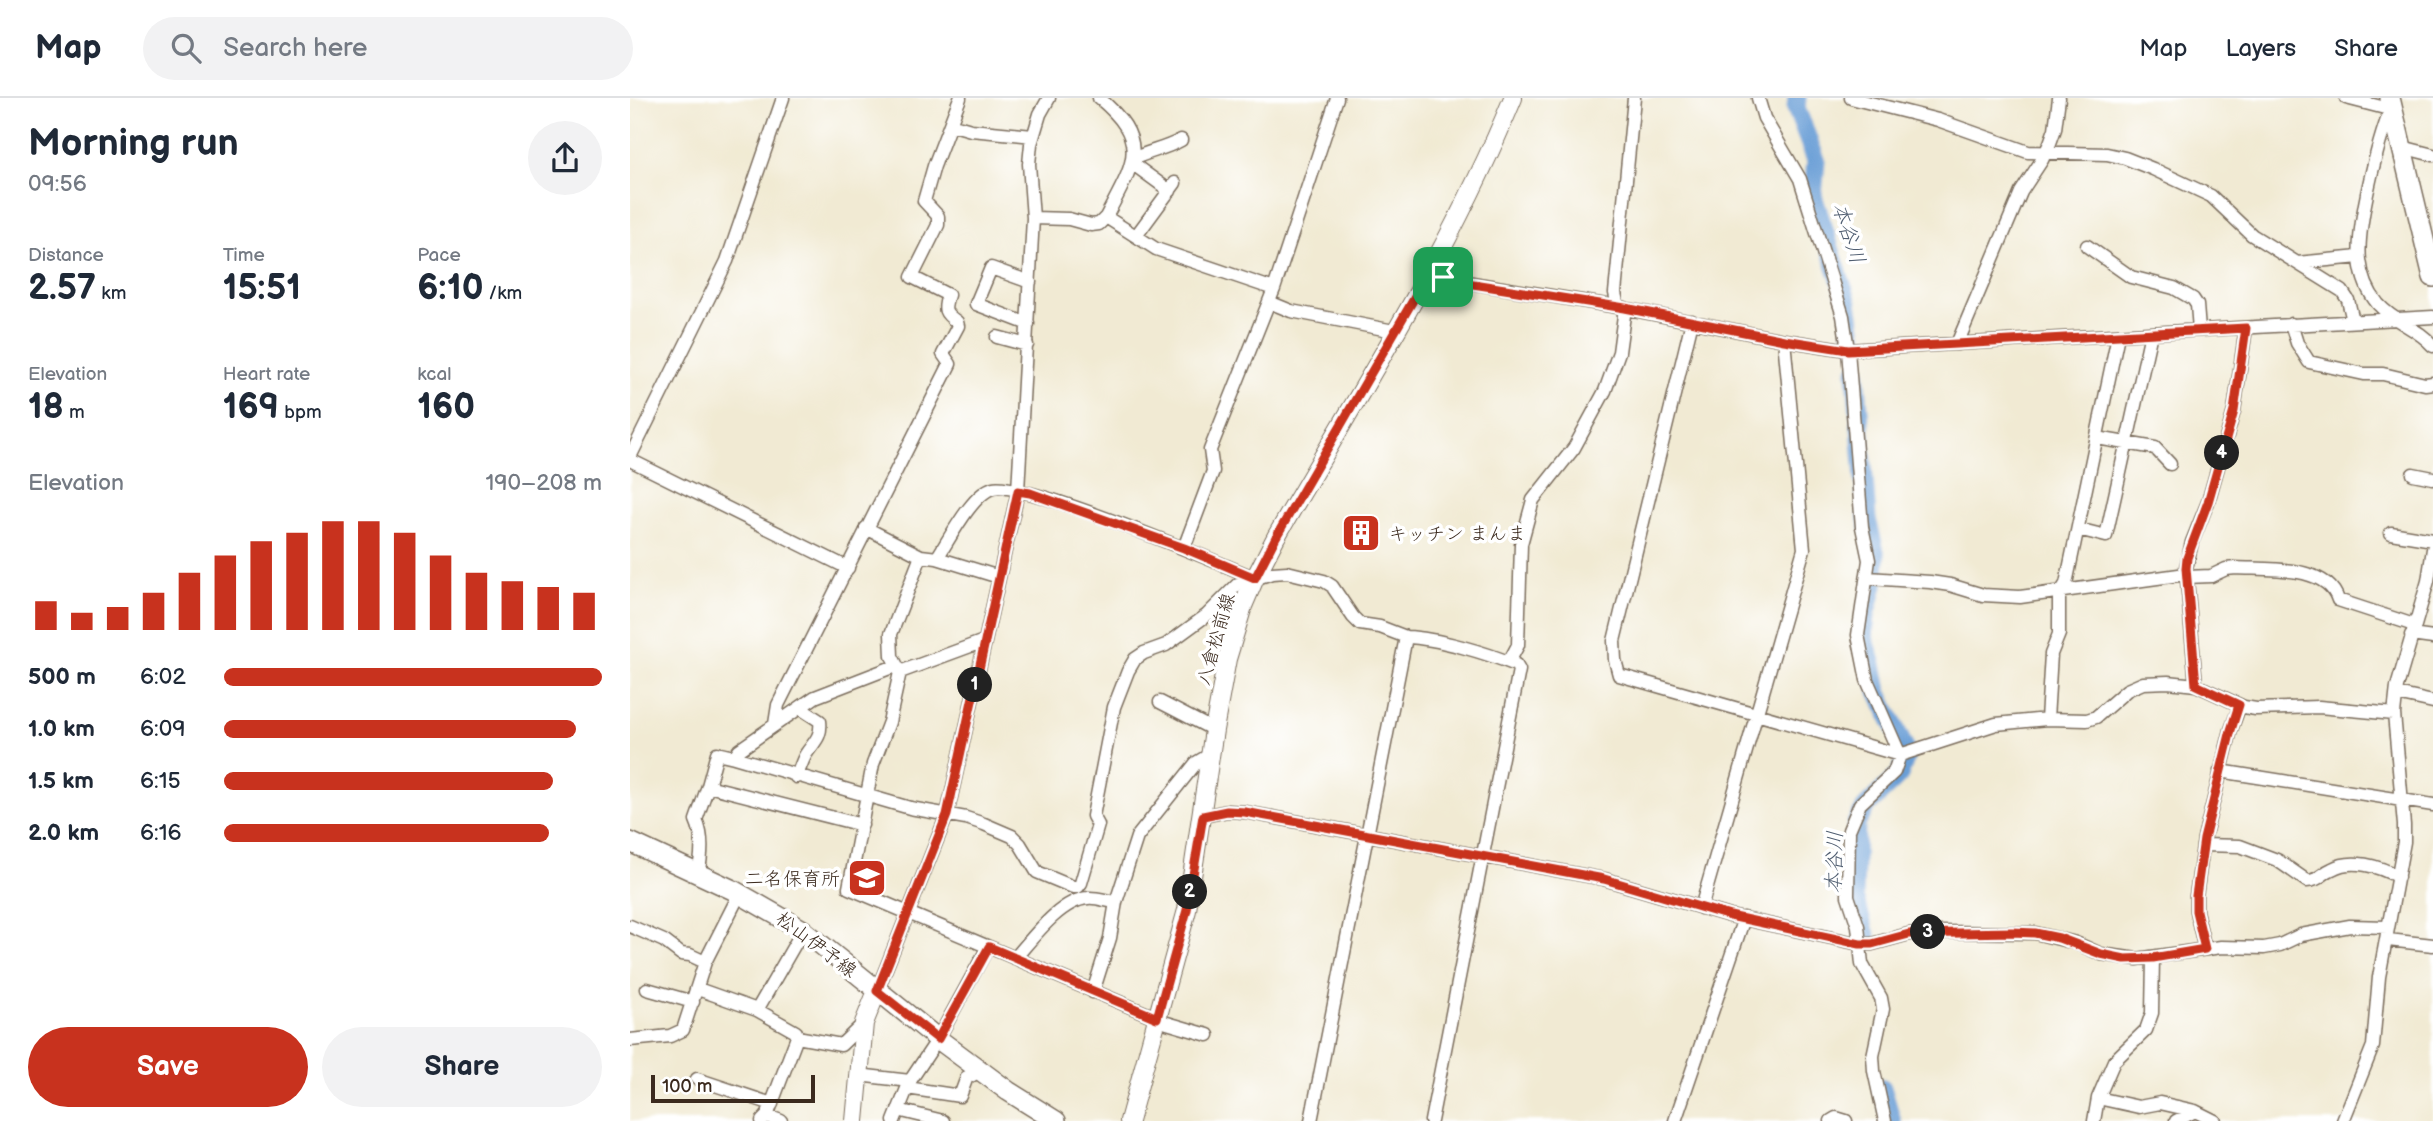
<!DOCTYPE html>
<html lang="en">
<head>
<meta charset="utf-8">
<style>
  :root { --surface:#fff; --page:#f2f2f3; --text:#1f2937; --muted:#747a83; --line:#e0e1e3; --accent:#c8321e }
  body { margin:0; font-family:"Balsamiq Sans","Klee One",sans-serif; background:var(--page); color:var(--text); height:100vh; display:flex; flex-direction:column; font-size:26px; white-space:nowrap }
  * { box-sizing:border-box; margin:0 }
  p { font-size:23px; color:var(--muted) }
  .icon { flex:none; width:38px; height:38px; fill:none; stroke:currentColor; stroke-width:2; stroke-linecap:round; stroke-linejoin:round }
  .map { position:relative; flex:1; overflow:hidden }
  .details { display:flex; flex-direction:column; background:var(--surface); width:630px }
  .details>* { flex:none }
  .scale { position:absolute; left:21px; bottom:18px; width:164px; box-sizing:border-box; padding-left:7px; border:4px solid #3b2a1e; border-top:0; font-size:19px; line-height:24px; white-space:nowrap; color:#3b2a1e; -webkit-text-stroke:5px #fff; paint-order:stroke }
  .pin { position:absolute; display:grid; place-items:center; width:60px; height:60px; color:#fff; margin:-30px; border-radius:14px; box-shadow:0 4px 10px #0006 }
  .km { position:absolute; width:35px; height:35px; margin:-18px; border-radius:50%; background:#222; color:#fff; font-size:19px; line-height:35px; text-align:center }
  .round { display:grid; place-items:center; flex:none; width:74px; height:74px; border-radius:37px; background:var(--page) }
  .head { display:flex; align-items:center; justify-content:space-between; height:119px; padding:0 28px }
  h1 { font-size:38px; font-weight:700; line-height:52px }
  .figures { display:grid; grid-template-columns:repeat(3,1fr); gap:10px; height:119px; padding:7px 28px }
  .figures div { display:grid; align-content:center }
  .figures b { font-size:35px; font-weight:700 }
  .figures small { font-size:19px; font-weight:400 }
  .figures p { font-size:19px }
  .chart { height:196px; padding:14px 28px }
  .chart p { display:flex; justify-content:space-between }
  .chart svg { width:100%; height:126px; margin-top:7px; stroke:var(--accent); stroke-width:6 }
  .cta { display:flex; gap:14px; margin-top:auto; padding:14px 28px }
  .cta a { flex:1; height:80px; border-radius:42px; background:var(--accent); color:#fff; font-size:28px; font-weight:700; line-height:80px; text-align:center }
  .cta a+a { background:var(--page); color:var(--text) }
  ul { padding:0 28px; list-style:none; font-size:23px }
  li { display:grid; grid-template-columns:112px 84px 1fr; align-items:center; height:52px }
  li i { height:18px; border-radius:9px; background:var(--accent) }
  header { display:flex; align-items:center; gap:42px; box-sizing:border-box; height:98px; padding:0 35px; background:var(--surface); border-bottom:2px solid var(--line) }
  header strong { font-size:33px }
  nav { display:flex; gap:38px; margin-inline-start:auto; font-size:24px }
  .search { width:490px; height:63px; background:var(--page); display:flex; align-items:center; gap:18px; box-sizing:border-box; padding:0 24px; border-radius:38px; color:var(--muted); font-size:26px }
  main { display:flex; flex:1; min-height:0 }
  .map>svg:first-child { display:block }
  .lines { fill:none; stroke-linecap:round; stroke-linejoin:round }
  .river { stroke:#699ed6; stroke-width:19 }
  .minor-casing { stroke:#7b6d5d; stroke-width:15 }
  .secondary-casing { stroke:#7b6d5d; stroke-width:20 }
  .primary-casing { stroke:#7b6d5d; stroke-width:22 }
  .minor { stroke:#fff; stroke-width:12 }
  .secondary { stroke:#fff; stroke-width:18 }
  .primary { stroke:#fff; stroke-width:19 }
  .route-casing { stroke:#fff; stroke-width:14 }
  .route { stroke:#c8321e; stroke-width:9 }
  .labels { text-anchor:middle; stroke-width:7; stroke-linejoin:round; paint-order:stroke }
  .poi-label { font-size:19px; fill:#3b2a1e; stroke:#fff; text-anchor:start }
  .street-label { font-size:19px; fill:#3b2a1e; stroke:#fff }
  .water-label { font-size:21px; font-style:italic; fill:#505e71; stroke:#fff }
</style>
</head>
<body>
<header>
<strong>Map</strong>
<div class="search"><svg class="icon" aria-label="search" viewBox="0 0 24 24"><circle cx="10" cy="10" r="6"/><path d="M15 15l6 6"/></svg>Search here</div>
<nav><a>Map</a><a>Layers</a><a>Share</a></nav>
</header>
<main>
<section class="details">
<div class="head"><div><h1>Morning run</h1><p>09:56</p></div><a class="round"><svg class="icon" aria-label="share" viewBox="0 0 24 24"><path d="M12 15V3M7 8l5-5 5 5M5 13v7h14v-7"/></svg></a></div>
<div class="figures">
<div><p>Distance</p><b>2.57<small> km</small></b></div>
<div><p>Time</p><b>15:51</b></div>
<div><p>Pace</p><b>6:10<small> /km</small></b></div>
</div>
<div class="figures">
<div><p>Elevation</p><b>18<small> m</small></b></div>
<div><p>Heart rate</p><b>169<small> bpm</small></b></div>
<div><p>kcal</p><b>160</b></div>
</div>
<div class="chart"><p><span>Elevation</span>190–208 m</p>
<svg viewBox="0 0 160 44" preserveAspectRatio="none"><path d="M5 44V34M15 44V38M25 44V36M35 44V31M45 44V24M55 44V18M65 44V13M75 44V10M85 44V6M95 44V6M105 44V10M115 44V18M125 44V24M135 44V27M145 44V29M155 44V31"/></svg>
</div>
<ul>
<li><b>500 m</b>6:02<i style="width:100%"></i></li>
<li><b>1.0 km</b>6:09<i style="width:93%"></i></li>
<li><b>1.5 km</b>6:15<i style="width:87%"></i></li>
<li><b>2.0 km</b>6:16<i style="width:86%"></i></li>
</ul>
<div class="cta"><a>Save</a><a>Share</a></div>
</section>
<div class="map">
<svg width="1803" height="1023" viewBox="0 0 1803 1023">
  <rect width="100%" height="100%" fill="#fff"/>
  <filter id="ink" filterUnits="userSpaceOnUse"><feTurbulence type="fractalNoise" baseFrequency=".0143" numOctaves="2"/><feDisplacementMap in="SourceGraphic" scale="14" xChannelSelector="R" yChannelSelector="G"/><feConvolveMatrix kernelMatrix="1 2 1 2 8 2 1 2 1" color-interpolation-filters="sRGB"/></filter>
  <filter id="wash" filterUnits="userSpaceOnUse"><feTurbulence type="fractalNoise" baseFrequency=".00686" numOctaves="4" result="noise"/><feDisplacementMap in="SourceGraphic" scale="28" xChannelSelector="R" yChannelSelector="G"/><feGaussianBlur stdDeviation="1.57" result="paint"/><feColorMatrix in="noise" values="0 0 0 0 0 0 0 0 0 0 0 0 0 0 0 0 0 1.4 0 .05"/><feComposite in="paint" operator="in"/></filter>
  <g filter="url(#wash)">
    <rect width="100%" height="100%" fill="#f1ead3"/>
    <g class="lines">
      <path class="river" d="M1167,0L1166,10L1186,62L1183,98L1218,205L1224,243
        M1226,273L1237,421L1246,458L1245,476
        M1244,487L1236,517L1234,540L1243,567L1248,593L1274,649
        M1237,840L1224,800L1226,726L1236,709L1269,677L1275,661
        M1252,990L1262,1023"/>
    </g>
  </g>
  <g filter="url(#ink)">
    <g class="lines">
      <g class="minor-casing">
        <path id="minor" d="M469,0C522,44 503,67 476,119
          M1128,0L1134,20L1170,81L1213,218L1218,252L1232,429L1239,462L1228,537L1237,582L1270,657L1264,674L1230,706L1219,732L1218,798L1228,828L1232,866L1251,900L1253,911L1243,958L1244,973L1255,1023
          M1221,0L1308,22L1398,54L1477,56L1495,60L1523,71L1581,98L1622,137L1712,193L1718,202L1723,223
          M1716,0L1755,10L1762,7
          M1761,11C1748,43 1726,129 1730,162C1732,179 1737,193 1748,206C1766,226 1787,229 1803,248
          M320,26L341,32L403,38
          M1772,49L1803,57
          M503,61C519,53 535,51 551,42
          M503,66L540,93
          M403,120L439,121L461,127L469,126L476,119L526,151L644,191
          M506,138L545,85
          M1457,148L1501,179L1544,190L1563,201L1567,207L1569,232
          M1667,165L1729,159
          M800,173L824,182L988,209L1154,242L1218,252L1803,219
          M639,204L661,213L764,233
          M988,209L985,195L1004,0
          M1062,223L984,543L985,562L989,577L1270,657L1366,626L1417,621L1457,622L1466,619L1497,592L1513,585L1538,584L1566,587L1614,609L1626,611L1689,609L1764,616
          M398,226L346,206L361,170L400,184
          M1661,226L1667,245L1679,264L1734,276H1753L1795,286L1803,285
          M367,239L397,247
          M1327,246L1391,94L1412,62L1420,45L1425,31L1429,0
          M1467,340L1525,350L1540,366
          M0,359L97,163L153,0
          M0,362L218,470
          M1783,376L1803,380
          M236,430L291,458L307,460C319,442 342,396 363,390C392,382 587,464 625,480
          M1448,431L1476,438L1521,235
          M1761,435L1803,442
          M554,450L583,373L580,352L644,191L707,0
          M291,458L261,536L262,558L270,574L259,624L243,666L219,790L527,920
          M307,460L369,479
          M1556,479L1581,478L1596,471L1606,470C1636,472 1697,466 1708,502L1784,527
          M1238,480L1300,484L1320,487L1353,497L1390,499L1556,476
          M1781,537L1803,540
          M776,539C807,540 857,555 886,567L889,572L801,1023
          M879,564L888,547L891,446L903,402L944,350L975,293L989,254L995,210
          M270,574L354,543
          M1566,587L1556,470L1562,444L1578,404L1604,313L1616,230
          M1767,596L1803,604
          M530,604L584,632
          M1417,621L1421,556L1429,536V497L1436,486L1488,237
          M145,626L148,607L320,266L313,256L328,228L327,224C314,215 313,212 318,197L282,179L308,127V118L294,103L304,68L330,0
          M104,659L280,710L336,720L354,726L382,738L390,746L407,774L443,789H448L451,785L468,727L463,718L484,609L498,573L505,561L514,555L536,547L577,517L608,486L642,475L657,474L694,483L702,488L723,519L730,526L750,529L776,539L681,1023
          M1590,673L1803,707
          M166,679C170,671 172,663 176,656C184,644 192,639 190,623L170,610
          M78,688L232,727
          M573,718L598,713L615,714L974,781L1100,818L1230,846H1242L1279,836L1302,834L1405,835L1446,845L1471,856L1507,861L1591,849L1634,850L1650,847L1671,837L1720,828L1757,829
          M1573,747L1610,748L1647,762L1677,783C1689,783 1692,775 1702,771C1721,760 1750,768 1768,779
          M68,776C72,758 74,739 66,722L78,688L87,655L104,659L109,652L185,599L265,568
          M1071,810L1174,451L1154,242
          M0,828L34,843L51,856L60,857L75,864
          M1758,842L1803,847
          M1575,851L1566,813V798L1574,741L1601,632L1610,607
          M385,860C402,841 430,802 458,800C466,799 477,803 486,804
          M17,891L63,904
          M68,891L127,912L166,934L167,939L137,1018
          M247,893L317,717L388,393L403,120L399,66L401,46L410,16L419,0
          M463,894L480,840L486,804L507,739L566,665L581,656
          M127,912L173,832
          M527,922L578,937
          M167,939L211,947L234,925
          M0,942L40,938L53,932L75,864L110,795
          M228,977L280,983
          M67,981L142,1006
          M277,990L330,998L337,979L343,977L346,969
          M1468,1000L1509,1009L1530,1005L1565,1013L1585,1023
          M268,1012L313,1023
          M132,1023L137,1018L151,1023
          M264,1023L280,983L308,941L358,849
          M1045,1023L1114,820
          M1201,1023L1206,1020L1216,1023
          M1464,1023L1468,1000L1484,963L1516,932L1522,915L1523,860
          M1546,1023L1565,1013
          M1713,1023L1743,948L1749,879L1774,744V727L1764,616L1767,589L1798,483L1803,451"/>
      </g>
      <g class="secondary-casing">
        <path id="secondary" d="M225,1023L234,925L247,893
          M499,1023L557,812L584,632L597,561L613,508L625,480L646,439C729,295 820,154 883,0"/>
      </g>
      <g class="primary-casing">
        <path id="primary" d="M1760,0L1803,179
          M0,744L103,792L173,832L308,941L378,993L426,1023"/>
      </g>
      <use href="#minor" class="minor"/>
      <use href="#secondary" class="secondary"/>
      <use href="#primary" class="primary"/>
    </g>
  </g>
  <g class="lines" filter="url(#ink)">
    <g class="route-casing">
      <path id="route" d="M800,173L824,183L995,210L1154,242L1218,252L1616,230L1604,313L1578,404L1557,460L1556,470L1566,587L1609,607L1601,632L1574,741L1566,798V813L1575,851L1523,860L1495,861L1471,856L1429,840L1405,835L1382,834L1279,836L1242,846H1230L1100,818L974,781L615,714L597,713L573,718L557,812L527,920L359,849L308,941L247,893L317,717L388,393L400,395L554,450L625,480L646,439Z"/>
    </g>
    <use href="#route" class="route"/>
  </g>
  <defs>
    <g id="building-square" transform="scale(2.0125)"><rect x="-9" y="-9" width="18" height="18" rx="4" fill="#c8321e" stroke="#fff"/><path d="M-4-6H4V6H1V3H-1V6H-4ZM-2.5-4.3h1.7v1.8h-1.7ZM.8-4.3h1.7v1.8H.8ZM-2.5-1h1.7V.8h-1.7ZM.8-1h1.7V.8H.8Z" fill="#fff"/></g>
    <g id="school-square" transform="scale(2.0125)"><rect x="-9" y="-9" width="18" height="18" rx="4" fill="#c8321e" stroke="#fff"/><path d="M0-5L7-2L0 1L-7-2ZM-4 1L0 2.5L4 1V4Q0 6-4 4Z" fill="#fff"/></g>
  </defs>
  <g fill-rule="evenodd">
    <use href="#building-square" x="731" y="435"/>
    <use href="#school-square" x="237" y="780"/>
  </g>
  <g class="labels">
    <g class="poi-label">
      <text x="758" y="442">キッチン まんま</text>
      <text x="210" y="787" text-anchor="end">二名保育所</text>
    </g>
    <g class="street-label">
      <text transform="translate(585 541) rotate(-74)" y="7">八倉松前線</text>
      <text transform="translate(187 846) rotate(37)" y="7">松山伊予線</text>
    </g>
    <g class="water-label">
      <text transform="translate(1219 135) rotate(72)" y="7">本谷川</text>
      <text transform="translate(1204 764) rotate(-88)" y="7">本谷川</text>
    </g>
  </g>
</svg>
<div class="scale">100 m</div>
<div class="pin" style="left:813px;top:179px;background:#1e9e55"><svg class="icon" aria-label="arrive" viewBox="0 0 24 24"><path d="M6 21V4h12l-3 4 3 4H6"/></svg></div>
<b class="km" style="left:345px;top:587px">1</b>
<b class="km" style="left:560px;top:794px">2</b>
<b class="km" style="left:1298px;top:834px">3</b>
<b class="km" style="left:1592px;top:355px">4</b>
</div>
</main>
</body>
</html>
